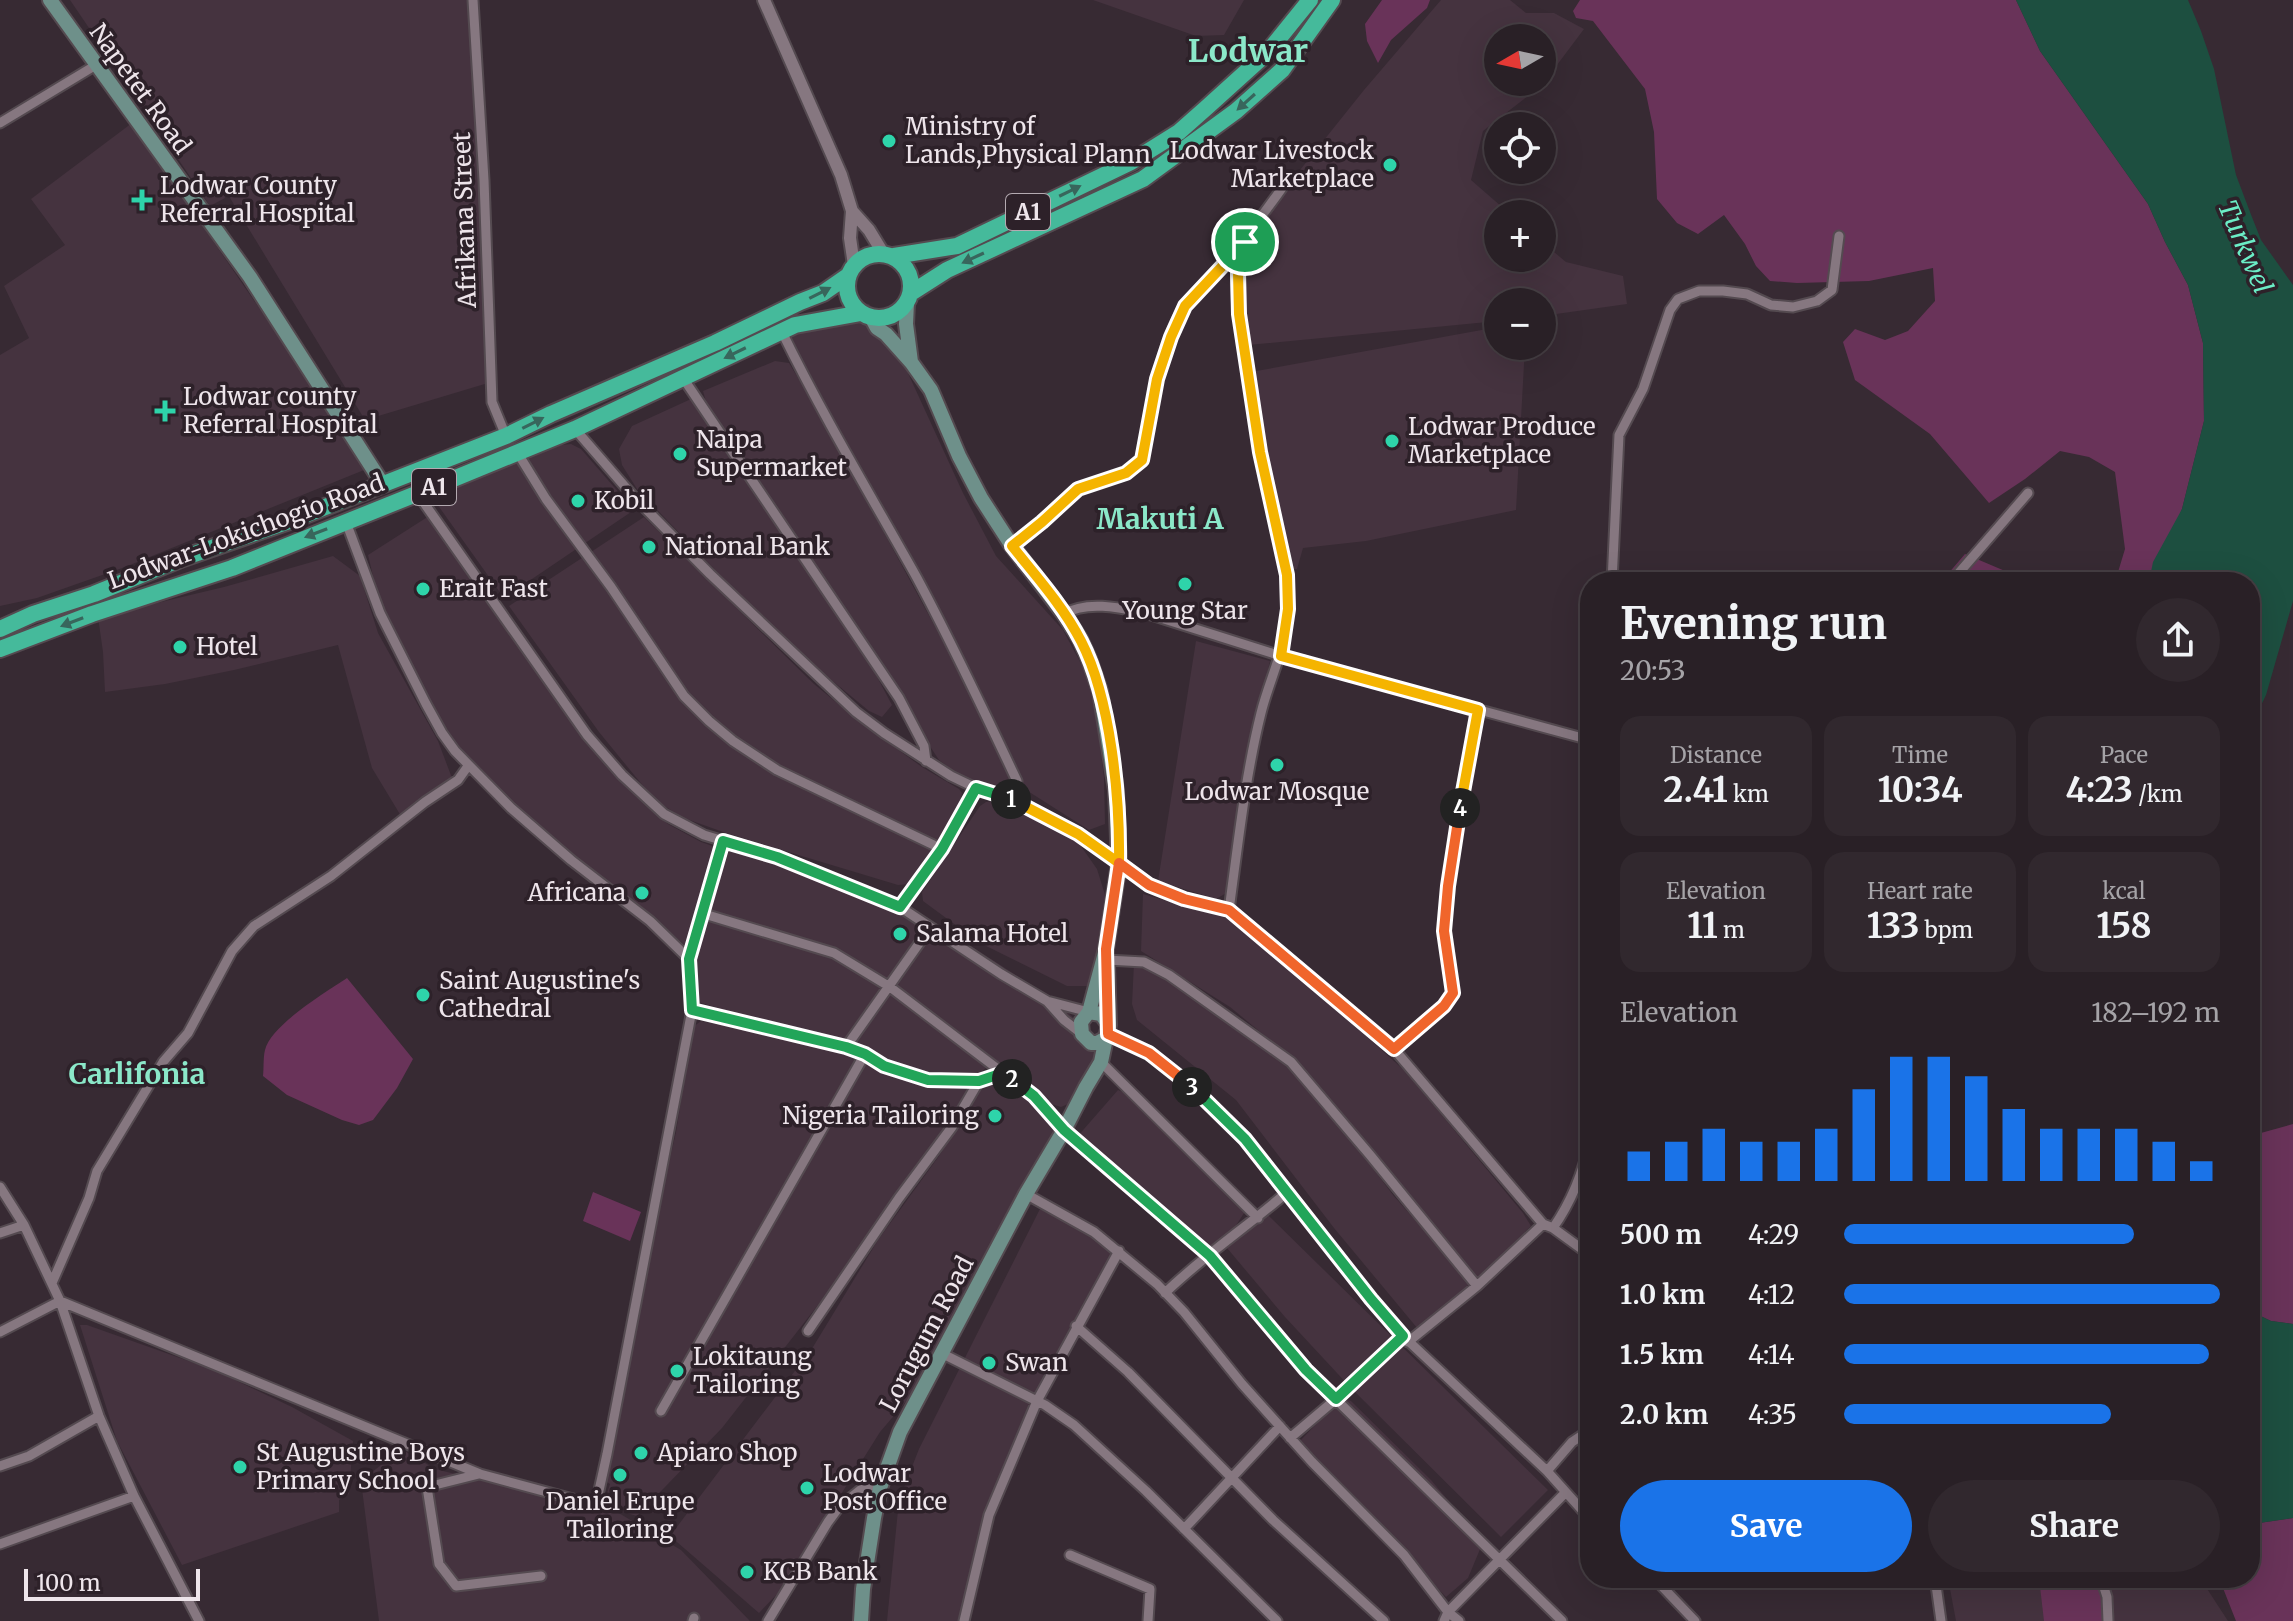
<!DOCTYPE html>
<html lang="en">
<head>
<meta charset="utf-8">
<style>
  :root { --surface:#292026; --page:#31282e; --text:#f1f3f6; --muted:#a5a3a7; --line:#453e43; --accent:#1a73e8 }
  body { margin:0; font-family:Merriweather,serif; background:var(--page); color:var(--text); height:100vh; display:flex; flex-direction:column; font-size:30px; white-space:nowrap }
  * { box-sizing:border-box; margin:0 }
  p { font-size:26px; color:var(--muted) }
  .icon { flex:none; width:44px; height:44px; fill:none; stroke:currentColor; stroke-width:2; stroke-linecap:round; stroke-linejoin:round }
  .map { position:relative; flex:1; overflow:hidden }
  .details { position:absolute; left:1580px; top:572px; width:680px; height:1016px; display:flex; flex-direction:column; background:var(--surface); border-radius:32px; box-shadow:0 8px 32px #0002,0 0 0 2px var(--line) }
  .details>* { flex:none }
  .needle { width:52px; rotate:261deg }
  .fabs { position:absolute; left:1484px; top:24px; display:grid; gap:16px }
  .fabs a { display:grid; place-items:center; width:72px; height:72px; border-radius:50%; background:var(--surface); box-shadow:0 8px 32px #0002,0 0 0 2px var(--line); font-size:40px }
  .scale { position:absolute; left:24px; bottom:20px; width:176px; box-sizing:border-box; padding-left:8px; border:4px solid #eee5eb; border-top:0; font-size:22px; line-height:28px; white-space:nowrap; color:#eee5eb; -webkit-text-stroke:6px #2d2129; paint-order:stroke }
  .pin { position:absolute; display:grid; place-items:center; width:68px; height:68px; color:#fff; margin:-34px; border:4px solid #fff; border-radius:50%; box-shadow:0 2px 8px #0007 }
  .km { position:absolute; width:40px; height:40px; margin:-20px; border-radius:50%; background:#222; color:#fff; font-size:22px; line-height:40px; text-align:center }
  .round { display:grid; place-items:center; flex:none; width:84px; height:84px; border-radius:42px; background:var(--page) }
  .headline { display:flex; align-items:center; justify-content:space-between; height:136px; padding:0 40px }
  h1 { font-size:44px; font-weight:700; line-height:60px }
  .metrics { display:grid; grid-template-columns:repeat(3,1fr); gap:12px; height:136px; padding:8px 40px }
  .metrics div { display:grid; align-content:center; border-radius:20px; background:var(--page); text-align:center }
  .metrics b { font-size:34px; font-weight:700 }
  .metrics small { font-size:22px; font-weight:400 }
  .metrics p { font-size:22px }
  .chart { height:224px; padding:16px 40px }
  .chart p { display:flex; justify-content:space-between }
  .chart svg { width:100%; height:144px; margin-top:8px; stroke:var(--accent); stroke-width:6 }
  .action { display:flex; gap:16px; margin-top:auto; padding:16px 40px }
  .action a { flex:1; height:92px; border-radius:48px; background:var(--accent); color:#fff; font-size:32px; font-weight:700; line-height:92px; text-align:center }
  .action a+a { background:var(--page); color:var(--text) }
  ul { padding:0 40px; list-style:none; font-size:26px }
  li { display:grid; grid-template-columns:128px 96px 1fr; align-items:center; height:60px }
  li i { height:20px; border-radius:10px; background:var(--accent) }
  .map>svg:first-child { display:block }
  .built { fill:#45333f; fill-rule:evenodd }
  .green { fill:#693359 }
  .water { fill:#1d4f40 }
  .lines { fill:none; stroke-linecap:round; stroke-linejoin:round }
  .minor-casing { stroke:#544a50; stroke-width:13 }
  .tertiary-casing { stroke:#544a50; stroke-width:16 }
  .secondary-casing { stroke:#544a50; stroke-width:18 }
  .trunk-casing { stroke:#544a50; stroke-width:20 }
  .minor { stroke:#867780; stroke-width:9 }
  .tertiary { stroke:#867780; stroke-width:12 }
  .secondary { stroke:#6e908a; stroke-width:14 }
  .trunk { stroke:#45ba9b; stroke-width:16 }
  .oneway { fill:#38665c }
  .split-1-casing { stroke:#fff; stroke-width:16 }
  .split-2-casing { stroke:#fff; stroke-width:16 }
  .split-3-casing { stroke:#fff; stroke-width:16 }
  .split-4-casing { stroke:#fff; stroke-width:16 }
  .split-5-casing { stroke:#fff; stroke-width:16 }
  .split-1 { stroke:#f5b400; stroke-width:10 }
  .split-2 { stroke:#22a559; stroke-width:10 }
  .split-3 { stroke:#22a559; stroke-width:10 }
  .split-4 { stroke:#f0652b; stroke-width:10 }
  .split-5 { stroke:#f5b400; stroke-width:10 }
  .poi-dot { fill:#2ed4aa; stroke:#2d2129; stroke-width:3 }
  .labels { text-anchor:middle; stroke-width:7; stroke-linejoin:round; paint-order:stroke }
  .shield { fill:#2d2129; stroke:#b4aab1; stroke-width:2 }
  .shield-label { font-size:22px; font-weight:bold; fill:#eee5eb }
  .street-label { font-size:24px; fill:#eee5eb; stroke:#2d2129 }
  .poi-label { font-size:24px; fill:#eee5eb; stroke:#2d2129; text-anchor:start }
  .water-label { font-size:26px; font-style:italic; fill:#6bedc6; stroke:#2d2129 }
  .quarter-label { font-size:28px; font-weight:bold; fill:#8be8c9; stroke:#2d2129 }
  .district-label { font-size:32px; font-weight:bold; fill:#8be8c9; stroke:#2d2129 }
</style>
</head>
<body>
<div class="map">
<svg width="2293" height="1621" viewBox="0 0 2293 1621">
  <rect width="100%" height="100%" fill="#372a33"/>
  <path class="built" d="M70,0H470L488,383L365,420L224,188L225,198L210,206Z
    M1093,0H1244L1224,35L1196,36Z
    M1441,0H1510L1526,13H1554L1584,29L1542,85L1483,131L1471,180L1510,214H1498V258H1542V242L1566,262L1623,276L1627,304L1542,316V302H1498V321L1248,345L1240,299L1248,250L1268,210L1364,90ZM1498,38H1542V82H1498Z
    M132,123L369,468L125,567L37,598L0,606V355L29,338L4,286L65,245L31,199Z
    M859,302L869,304L885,323L963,493L996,556L1063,630L1086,673L1095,707L1104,777L1105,824L1089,830L1023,788L978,684L808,376L790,333Z
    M1498,327V346H1525L1516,510L1366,541L1303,548L1297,569L1288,570L1251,372Z
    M775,361L789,363L816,407L978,706L1013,782L1007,789H1000L964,779L939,760L708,409L703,391Z
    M691,399L702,411L859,643L892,705L882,717L869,711L823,673L741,597L637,489L622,465L619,449L632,426Z
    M571,444L581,449L634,510L504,598L437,504L436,491L442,484L561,445Z
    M429,516L566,710L631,792L668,824L701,842L718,848L685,945L556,841L509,800L464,754L444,729L378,597L368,555Z
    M644,517L814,684L864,725L922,767L959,789L962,793L960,804L934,852L910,884L898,885L726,833L681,817L657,801L648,792L599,732L509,606Z
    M333,556L360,576L378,633L438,741L452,778L401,816L372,768L338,645L234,670L165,684L105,692L103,652L98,617L224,587Z
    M1196,641L1270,661L1241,794L1228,892L1216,899L1158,881Z
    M1000,801L1038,816L1078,842L1097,869L1106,898L1099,974L1093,983L1088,986H1067L980,943L923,901L922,892L980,806L986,802Z
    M729,851L828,876L878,891L900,900L1051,998L1086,1029L1097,1052V1069L1073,1102L1061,1107L1051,1104L978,1050L830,947L707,911Z
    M1143,894L1226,918L1330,1003L1406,1072L1523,1213L1531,1226L1476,1280L1366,1143L1293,1059L1230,1007L1141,951Z
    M706,914L838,961L899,998L987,1067L977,1076H927L889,1061L884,1063L854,1045L836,1037L741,1015L698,1002L694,993L693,978L697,948Z
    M1134,963L1159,974L1235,1024L1288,1067L1336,1119L1393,1195L1450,1260L1470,1287L1418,1329L1334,1228L1236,1100L1137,1020L1132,1004Z
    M701,1021L849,1050L873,1065L909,1078L973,1085L951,1121L832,1287L722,1428L637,1516L612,1509L681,1550L750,1621H379L361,1481L401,1449L435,1469L593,1508L601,1506L607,1508L603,1505L610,1484L605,1481L662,1194L676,1132L693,1027Z
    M1003,1083L1014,1085L1071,1124L915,1391L880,1432L781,1590L759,1613L670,1536L813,1347L878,1240L939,1156L983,1085Z
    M1118,1090L1125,1093L1234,1196L1246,1210L1233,1230L1205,1251L1112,1164L1077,1137Z
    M1040,1209L1076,1227L1114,1252L1085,1300L1030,1405L984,1515L960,1621H887L899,1500L919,1449Z
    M1267,1214L1548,1490L1501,1537L1350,1387L1285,1317L1227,1248Z
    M80,1325H87L214,1370L292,1407L353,1441L349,1494L339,1500V1512L182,1565L117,1441Z
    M1342,1397L1351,1401L1431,1480L1483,1542L1468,1578L1446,1597L1325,1471L1300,1441Z
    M1948,1578H2200L2228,1621H1956Z"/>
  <path class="green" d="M1382,0H1430L1427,8L1391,40L1378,63L1367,41L1365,24Z
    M1580,0H2016L2040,51L2148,204L2165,242L2188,285L2203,343L2204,421L2182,509L2152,582H2115L2125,549L2115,472L2089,457L2060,451L2025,479L1989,503L1930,434L1855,380L1843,342L1855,329L1885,340L1908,331L1935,301L1933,268L1869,281L1797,283L1770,281L1756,266L1745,244L1724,215L1698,234L1677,223L1657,199L1654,132L1645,89L1593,21L1576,18L1573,11Z
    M1965,554L2031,582H1941Z
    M347,978L413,1059L397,1088L373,1120L359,1125L342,1120L287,1095L263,1076C264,1068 263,1058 265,1050C271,1025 326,992 347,978Z
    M2293,1124V1324L2271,1321L2250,1311V1136Z
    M593,1192L641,1212L630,1241L583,1221Z
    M2293,1518V1621H2236L2219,1578H2250V1520L2259,1523Z
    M2039,1578H2096L2103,1605L2104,1621H2044Z"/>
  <path class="water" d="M2016,0H2188L2201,31L2214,69L2236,175L2250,212L2261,240L2293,285V601L2266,695L2250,728V582H2149L2153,562L2182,509L2204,421L2203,343L2188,285L2165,242L2148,204L2040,51Z
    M2250,1311L2271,1321L2293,1324V1518L2259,1523L2250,1520Z"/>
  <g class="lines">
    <g class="minor-casing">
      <path id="minor" d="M473,0L484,180L492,402L506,436
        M0,123L96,65
        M782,332C823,416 871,496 917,578C953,645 985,713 1017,781L1015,800
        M683,378L899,698L924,746L926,761
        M575,429L634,497L710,574L856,712L884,733L951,776L976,788L1015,800L1078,834L1149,885L1184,899L1229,910L1394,1049L1543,1224L1553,1228L1590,1255
        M517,452L546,499L611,587L684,696L709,721L733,741L777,770L942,849
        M417,493L587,735L622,775L664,814L704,835L777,857L900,907L1001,974L1047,1001L1089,1012
        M346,522L380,613L426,704L442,733L455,751L511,808L571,860L650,921L689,959
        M1012,546L1042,522L1078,489L1126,473L1142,460C1151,412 1158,347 1185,306C1200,284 1223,268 1240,247
        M1612,582L1619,435L1643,389L1670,310L1678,299L1699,291H1723L1747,294L1771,305L1793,307L1817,301L1832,290L1839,236
        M1951,582L2028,493
        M1064,614C1087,600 1121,608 1145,613L1281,656L1590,740
        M900,907L942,849L976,788
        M1229,910C1238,845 1245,777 1261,713C1270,677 1287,647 1288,608C1290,566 1275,523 1266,483C1257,437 1251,391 1244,345C1239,317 1232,283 1240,255C1247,231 1268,209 1282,188
        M701,913L834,953L890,987L1003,1073
        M1107,960L1144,962L1169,975L1291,1062L1370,1155L1477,1286
        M1047,1001L1064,1020L1082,1034
        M692,1010L846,1047L865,1054L884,1066L928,1080L979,1081L1003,1073L1034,1096L1064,1130L1210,1256L1306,1370L1562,1621
        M1108,1034L1149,1053L1201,1094L1221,1114L1245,1139L1371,1299L1403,1336L1547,1471L1590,1519
        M846,1047L930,928
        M1394,1049L1444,1006L1453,993L1444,931L1448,886L1458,815L1478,710
        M1101,1062L1258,1218
        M0,1187L24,1225L60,1301L99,1416L134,1496L199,1621
        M1026,1194L1094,1232L1157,1284L1184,1312L1242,1384L1312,1462L1404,1555L1448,1612L1459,1621
        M1553,1228C1572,1201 1583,1173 1590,1140
        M0,1233L24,1225
        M52,1283L89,1198L97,1171L163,1062L188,1033L232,951L254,926L331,876L425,802L458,780L468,766
        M1165,1293C1203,1256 1247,1227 1286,1193
        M1076,1326L1128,1372L1273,1520L1384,1621
        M808,1331L899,1198L952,1127L979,1081
        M0,1332L60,1301L480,1474L584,1502H593L598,1495L607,1454L692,1010L689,959L723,841
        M1408,1342L1477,1286L1543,1224
        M941,1353L1045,1405L1074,1425L1146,1491L1277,1621
        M661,1411L865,1054
        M1290,1438L1336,1399L1403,1336
        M0,1466L29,1456L99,1416
        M1547,1471L1572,1442L1590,1430
        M479,1474L427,1487L439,1564L456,1586L541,1576
        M1184,1529L1280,1426
        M0,1544L134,1496
        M1070,1555L1150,1589L1148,1621
        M1654,1578L1695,1621
        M1935,1578L1941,1621
        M2101,1578L2107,1597L2108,1621
        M693,1621L694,1618
        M768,1621L828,1522L839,1507L864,1487L869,1485L880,1488
        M964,1621L989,1515L1037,1401L1119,1251
        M1444,1621L1448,1612L1565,1493"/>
    </g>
    <g class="tertiary-casing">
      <path id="tertiary" d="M764,0L841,175L852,211L850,238L854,265
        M852,211L869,230L883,253"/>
    </g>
    <g class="secondary-casing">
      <path id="secondary" d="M50,0L250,277L382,483
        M907,303L906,324L911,362
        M871,317L877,328L886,334L911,362L931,390L959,456L981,498L1012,546L1064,614L1080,639L1089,659L1100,691L1116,790L1119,863L1106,949L1089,1012
        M1107,965L1109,1024
        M1089,1012L1101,1014L1109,1025L1106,1038L1097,1043H1091L1082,1034L1081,1022Z
        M861,1621L863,1589L874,1518L880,1488L900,1432L1026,1194L1064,1130L1086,1087L1101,1062L1106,1038"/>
    </g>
    <g class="trunk-casing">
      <path id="trunk" d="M847 286a32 32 0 1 1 64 0a32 32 0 1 1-64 0Z
        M894,256L957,246L1131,162L1179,132L1205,109L1268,52L1310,0
        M911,293L947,270L1143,179L1236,111L1282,70L1332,0
        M0,629L33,614L94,594L183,558L292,520L506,436L551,414L715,343L800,302L823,293L849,275
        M0,649L92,614L232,568L441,484L575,429L795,325L861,313"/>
    </g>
    <use href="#minor" class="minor"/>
    <use href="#tertiary" class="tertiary"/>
    <use href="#secondary" class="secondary"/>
    <use href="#trunk" class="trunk"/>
  </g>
  <defs><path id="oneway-solid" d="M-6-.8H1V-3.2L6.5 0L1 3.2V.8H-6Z" transform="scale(2)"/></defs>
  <g class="oneway">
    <use href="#oneway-solid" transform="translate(1246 102) rotate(138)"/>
    <use href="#oneway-solid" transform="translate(1070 191) rotate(-26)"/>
    <use href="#oneway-solid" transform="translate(973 258) rotate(155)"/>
    <use href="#oneway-solid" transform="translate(820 293) rotate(-27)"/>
    <use href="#oneway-solid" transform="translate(735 353) rotate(154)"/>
    <use href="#oneway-solid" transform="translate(533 423) rotate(-27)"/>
    <use href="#oneway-solid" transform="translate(316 533) rotate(159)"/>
    <use href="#oneway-solid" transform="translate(72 622) rotate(159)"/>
  </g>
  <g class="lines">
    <g class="split-1-casing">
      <path id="split-1" d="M1011,799L1078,834L1119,863C1120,798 1111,699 1081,641C1063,606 1036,576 1012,546L1042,522L1078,489L1126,473L1142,460L1157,379L1171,337L1185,306L1245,242"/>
    </g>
    <g class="split-2-casing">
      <path id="split-2" d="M1011,799L976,788L942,849L900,907L777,857L723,841L689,959L692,1010L846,1047L865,1054L884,1066L928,1080L979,1081L1003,1073L1012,1079"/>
    </g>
    <g class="split-3-casing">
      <path id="split-3" d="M1012,1079L1034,1096L1064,1130L1210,1256L1306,1370L1336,1399L1403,1336L1371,1299L1245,1139L1192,1087"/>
    </g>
    <g class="split-4-casing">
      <path id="split-4" d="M1192,1087L1149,1053L1108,1034L1106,949L1119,863L1149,885L1184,899L1229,910L1394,1049L1444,1006L1453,993L1444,931L1448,886L1460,808"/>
    </g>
    <g class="split-5-casing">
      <path id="split-5" d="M1245,242L1239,258L1238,273L1239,314L1260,452L1287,575L1288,609L1281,656L1478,710L1460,808"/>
    </g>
    <use href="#split-1" class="split-1"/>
    <use href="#split-2" class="split-2"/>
    <use href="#split-3" class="split-3"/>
    <use href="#split-4" class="split-4"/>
    <use href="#split-5" class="split-5"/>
  </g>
  <g class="poi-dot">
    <circle cx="889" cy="141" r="8"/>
    <circle cx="1390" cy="165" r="8"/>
    <path d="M138 188h8v8h8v8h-8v8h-8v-8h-8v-8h8z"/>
    <path d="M161 399h8v8h8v8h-8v8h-8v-8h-8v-8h8z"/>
    <circle cx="1392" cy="441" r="8"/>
    <circle cx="680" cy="454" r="8"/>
    <circle cx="578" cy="501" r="8"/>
    <circle cx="649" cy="547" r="8"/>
    <circle cx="1185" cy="584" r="8"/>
    <circle cx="423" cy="589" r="8"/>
    <circle cx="180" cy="647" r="8"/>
    <circle cx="1277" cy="765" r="8"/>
    <circle cx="642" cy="893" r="8"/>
    <circle cx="900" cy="934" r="8"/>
    <circle cx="423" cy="995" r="8"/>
    <circle cx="995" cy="1116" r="8"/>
    <circle cx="989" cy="1363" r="8"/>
    <circle cx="677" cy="1371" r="8"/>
    <circle cx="641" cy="1453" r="8"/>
    <circle cx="240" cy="1467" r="8"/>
    <circle cx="620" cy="1475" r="8"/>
    <circle cx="807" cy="1488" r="8"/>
    <circle cx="747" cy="1572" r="8"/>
  </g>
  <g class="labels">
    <g class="shield">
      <rect x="1006" y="194" width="44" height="36" rx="6"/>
      <rect x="412" y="469" width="44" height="36" rx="6"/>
    </g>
    <g class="shield-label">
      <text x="1028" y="220">A1</text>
      <text x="434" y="495">A1</text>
    </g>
    <g class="street-label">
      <text transform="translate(140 89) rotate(54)" y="8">Napetet Road</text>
      <text transform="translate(465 220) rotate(-92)" y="8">Afrikana Street</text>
      <text transform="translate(246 532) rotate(-20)" y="8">Lodwar-Lokichogio Road</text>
      <text transform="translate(927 1334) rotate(-62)" y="8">Lorugum Road</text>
    </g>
    <g class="poi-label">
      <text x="905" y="135">Ministry of<tspan x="905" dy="28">Lands,Physical Plann</tspan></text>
      <text x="1374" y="159" text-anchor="end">Lodwar Livestock<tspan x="1374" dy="28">Marketplace</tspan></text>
      <text x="160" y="194">Lodwar County<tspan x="160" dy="28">Referral Hospital</tspan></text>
      <text x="183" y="405">Lodwar county<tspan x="183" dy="28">Referral Hospital</tspan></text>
      <text x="1408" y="435">Lodwar Produce<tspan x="1408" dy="28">Marketplace</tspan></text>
      <text x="696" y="448">Naipa<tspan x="696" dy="28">Supermarket</tspan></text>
      <text x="594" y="509">Kobil</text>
      <text x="665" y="555">National Bank</text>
      <text x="439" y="597">Erait Fast</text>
      <text x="1185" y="619" text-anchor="middle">Young Star</text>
      <text x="196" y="655">Hotel</text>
      <text x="1277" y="800" text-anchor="middle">Lodwar Mosque</text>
      <text x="626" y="901" text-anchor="end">Africana</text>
      <text x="916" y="942">Salama Hotel</text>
      <text x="439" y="989">Saint Augustine's<tspan x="439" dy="28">Cathedral</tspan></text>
      <text x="979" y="1124" text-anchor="end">Nigeria Tailoring</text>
      <text x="693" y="1365">Lokitaung<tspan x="693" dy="28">Tailoring</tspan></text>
      <text x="1005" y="1371">Swan</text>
      <text x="256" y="1461">St Augustine Boys<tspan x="256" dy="28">Primary School</tspan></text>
      <text x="657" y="1461">Apiaro Shop</text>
      <text x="823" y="1482">Lodwar<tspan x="823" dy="28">Post Office</tspan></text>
      <text x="620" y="1510" text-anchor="middle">Daniel Erupe<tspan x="620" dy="28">Tailoring</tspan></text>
      <text x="763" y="1580">KCB Bank</text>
    </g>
    <g class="water-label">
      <text transform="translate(2245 247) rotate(67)" y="9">Turkwel</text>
    </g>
    <g class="quarter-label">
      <text x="1160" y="529">Makuti A</text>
      <text x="137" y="1084">Carlifonia</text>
    </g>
    <g class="district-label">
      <text x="1248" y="62">Lodwar</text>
    </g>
  </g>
</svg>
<div class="fabs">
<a><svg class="needle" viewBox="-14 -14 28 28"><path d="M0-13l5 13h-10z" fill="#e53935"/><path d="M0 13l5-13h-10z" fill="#a5a3a7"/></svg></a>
<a><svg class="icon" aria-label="locate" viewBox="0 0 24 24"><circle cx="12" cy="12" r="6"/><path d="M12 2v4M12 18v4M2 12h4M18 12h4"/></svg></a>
<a>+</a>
<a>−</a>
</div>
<div class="scale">100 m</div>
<div class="pin" style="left:1245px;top:242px;background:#1e9e55"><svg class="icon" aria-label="arrive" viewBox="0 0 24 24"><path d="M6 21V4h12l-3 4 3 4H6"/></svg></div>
<b class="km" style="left:1011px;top:799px">1</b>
<b class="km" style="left:1012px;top:1079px">2</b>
<b class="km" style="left:1192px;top:1087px">3</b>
<b class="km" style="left:1460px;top:808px">4</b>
<section class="details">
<div class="headline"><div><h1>Evening run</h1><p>20:53</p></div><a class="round"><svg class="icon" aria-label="share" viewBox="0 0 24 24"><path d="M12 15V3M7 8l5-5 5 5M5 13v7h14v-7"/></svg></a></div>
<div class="metrics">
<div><p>Distance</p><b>2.41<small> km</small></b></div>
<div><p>Time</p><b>10:34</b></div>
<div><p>Pace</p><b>4:23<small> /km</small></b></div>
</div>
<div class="metrics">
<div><p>Elevation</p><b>11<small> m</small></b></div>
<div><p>Heart rate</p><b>133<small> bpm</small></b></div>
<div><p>kcal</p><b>158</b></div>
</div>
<div class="chart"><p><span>Elevation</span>182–192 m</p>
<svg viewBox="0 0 160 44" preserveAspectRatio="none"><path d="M5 44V35M15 44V32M25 44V28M35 44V32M45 44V32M55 44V28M65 44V16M75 44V6M85 44V6M95 44V12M105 44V22M115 44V28M125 44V28M135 44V28M145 44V32M155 44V38"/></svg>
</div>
<ul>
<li><b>500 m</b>4:29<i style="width:77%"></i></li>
<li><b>1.0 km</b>4:12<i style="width:100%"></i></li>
<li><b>1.5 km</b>4:14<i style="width:97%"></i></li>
<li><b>2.0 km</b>4:35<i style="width:71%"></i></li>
</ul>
<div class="action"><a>Save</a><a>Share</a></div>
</section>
</div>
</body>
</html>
